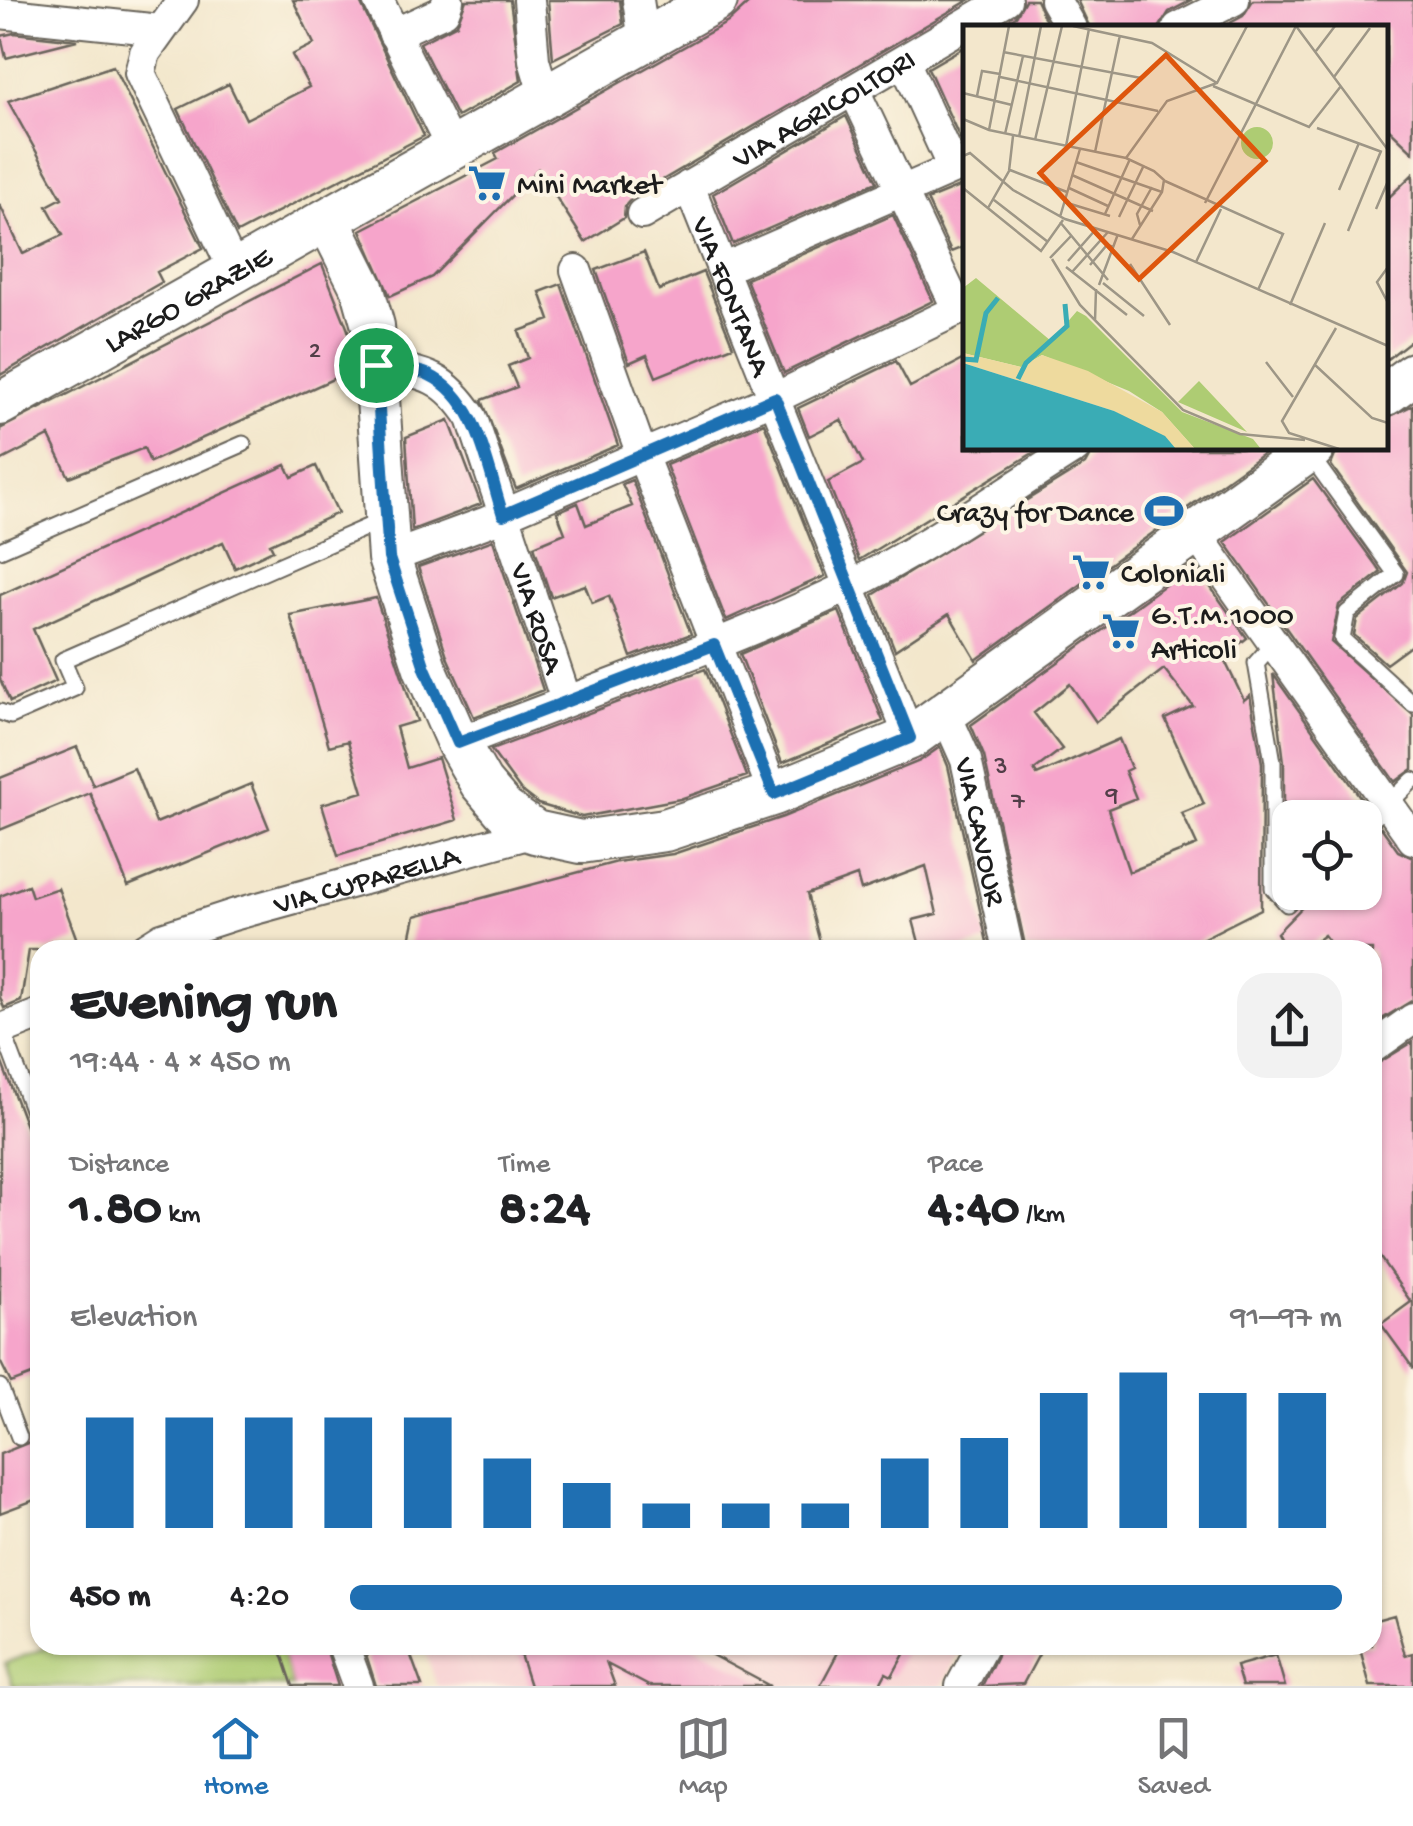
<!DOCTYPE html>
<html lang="en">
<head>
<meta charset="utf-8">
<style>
  :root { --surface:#fff; --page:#f2f2f2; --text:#202124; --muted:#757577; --line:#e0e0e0; --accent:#1f6fb2 }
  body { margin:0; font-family:"Gochi Hand",sans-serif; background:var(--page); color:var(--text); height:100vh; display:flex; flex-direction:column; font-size:38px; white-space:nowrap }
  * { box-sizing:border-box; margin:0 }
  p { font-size:32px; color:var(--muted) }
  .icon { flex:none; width:55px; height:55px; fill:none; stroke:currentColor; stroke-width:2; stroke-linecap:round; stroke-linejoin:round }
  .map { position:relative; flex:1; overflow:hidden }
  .drawer { position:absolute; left:30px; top:940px; width:1352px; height:715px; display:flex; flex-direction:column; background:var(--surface); border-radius:30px; box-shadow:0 2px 8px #0004 }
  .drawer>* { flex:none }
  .buttons { position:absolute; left:1272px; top:800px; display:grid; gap:20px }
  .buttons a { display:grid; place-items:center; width:110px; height:110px; border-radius:20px; background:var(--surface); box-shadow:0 2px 8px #0004; font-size:50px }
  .pin { position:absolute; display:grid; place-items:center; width:85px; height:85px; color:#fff; margin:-42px; border:5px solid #fff; border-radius:50%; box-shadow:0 2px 10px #0007 }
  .round { display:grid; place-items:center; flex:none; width:105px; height:105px; border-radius:30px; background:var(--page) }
  .head { display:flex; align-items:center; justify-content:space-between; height:170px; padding:0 40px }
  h1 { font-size:55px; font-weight:700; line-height:75px }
  .stats { display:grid; grid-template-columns:repeat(3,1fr); gap:15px; height:170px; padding:10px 40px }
  .stats div { display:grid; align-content:center }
  .stats b { font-size:50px; font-weight:700 }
  .stats small { font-size:28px; font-weight:400 }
  .stats p { font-size:28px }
  .chart { height:280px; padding:20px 40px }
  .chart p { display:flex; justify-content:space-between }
  .chart svg { width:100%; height:180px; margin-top:10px; stroke:var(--accent); stroke-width:6 }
  ul { padding:0 40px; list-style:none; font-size:32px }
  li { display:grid; grid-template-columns:160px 120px 1fr; align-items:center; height:75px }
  li i { height:25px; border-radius:12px; background:var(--accent) }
  .menu { display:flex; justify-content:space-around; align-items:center; height:140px; border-top:2px solid var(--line); background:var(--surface); font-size:28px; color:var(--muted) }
  .menu a { display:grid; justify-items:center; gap:5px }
  .menu .selected { color:var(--accent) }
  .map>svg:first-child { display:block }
  .built { fill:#f7cfd2 }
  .green { fill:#aecc73; stroke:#657448; stroke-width:2.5 }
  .building { fill:#f6a5cb; fill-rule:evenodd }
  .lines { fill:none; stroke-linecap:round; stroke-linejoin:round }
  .lane-casing { stroke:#67635a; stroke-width:19 }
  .street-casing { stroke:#67635a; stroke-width:34 }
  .secondary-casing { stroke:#67635a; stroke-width:46 }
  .lane { stroke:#fff; stroke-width:15 }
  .street { stroke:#fff; stroke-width:30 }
  .secondary { stroke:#fff; stroke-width:42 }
  .route-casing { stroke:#fff; stroke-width:20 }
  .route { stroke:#1f6fb2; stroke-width:12 }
  .labels { text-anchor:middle; stroke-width:8; stroke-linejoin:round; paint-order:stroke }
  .number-label { font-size:25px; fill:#523e48 }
  .street-label { font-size:30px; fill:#1c1c1c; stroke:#fcf5e5 }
  .poi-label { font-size:30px; fill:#1c1c1c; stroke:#fcf5e5; text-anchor:start }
  .inset-river { fill:none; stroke:#3aacb5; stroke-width:5 }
  .inset-road { fill:none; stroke:#9d9686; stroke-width:2.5 }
  .view { fill:#de560d; fill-opacity:0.15; stroke:#de560d; stroke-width:5 }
  .inset-edge { fill:none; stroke:#1c1c1c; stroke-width:5 }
</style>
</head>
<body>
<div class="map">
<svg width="1413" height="1686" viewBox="0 0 1413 1686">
  <rect width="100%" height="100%" fill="#fcf5e5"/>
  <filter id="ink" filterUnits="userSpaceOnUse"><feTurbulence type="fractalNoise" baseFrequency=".01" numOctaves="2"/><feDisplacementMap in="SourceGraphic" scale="20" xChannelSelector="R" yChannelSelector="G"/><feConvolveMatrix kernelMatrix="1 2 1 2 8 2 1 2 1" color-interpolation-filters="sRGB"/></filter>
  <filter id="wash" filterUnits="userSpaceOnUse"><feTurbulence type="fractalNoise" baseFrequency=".0048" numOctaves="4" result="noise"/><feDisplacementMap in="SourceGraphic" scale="40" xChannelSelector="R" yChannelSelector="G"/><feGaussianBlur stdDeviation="2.25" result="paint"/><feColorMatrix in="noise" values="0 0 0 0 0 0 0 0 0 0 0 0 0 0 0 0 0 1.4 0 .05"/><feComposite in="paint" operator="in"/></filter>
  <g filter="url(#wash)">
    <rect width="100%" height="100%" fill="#f3e7cc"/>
    <path class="built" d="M423,1645H964L942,1686H437Z"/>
    <path class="green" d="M54,1645H279L293,1686H13L5,1663Z"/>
    <g id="blocks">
      <path class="building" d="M293,0H359L424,136L237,233L178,109L229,84L246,119L309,87L292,55L314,44Z
        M466,0H510L521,81L457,117L420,43L457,24Z
        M548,0H620L623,24L553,59Z
        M752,0H969L632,198L625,206L624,218L585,242L538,169L432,277L390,296L361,230L498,159L495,153L728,22Z
        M1025,0H1036L1049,28H996L1016,16Z
        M1077,0H1192L1169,12L1159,28H1090Z
        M1253,0H1413V152L1386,126V28H1221L1243,16Z
        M14,33L77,40L6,58L1,36Z
        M966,46V145H963L928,68Z
        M113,66L203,248L157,272L162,282L0,375V205L23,254L63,235L47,206L62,198L8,101Z
        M846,116L877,182L733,244L713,194Z
        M1413,174V339L1386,360V200Z
        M966,184V246L951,252L927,200Z
        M893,215L933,301L784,373L746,279Z
        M644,252L659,290L703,272L733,346L656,377L647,355L629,363L596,270Z
        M322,264L348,330L351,376L335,378L150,462L144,448L69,477L49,436L0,461V429Z
        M561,284L618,445L516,489L482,400L517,387L508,366L528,358L519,331L550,320L540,292Z
        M966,358V448H1041L859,560L828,482L863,463L841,420L809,436L798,408L896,361L910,387Z
        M1413,405V644L1386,664L1354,635L1357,619L1403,583L1407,572L1331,465L1338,448H1386V418Z
        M449,420L481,504L412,530L406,437Z
        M764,423L825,576L726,620L666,465Z
        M1094,448H1271L976,660L949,614L895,650L873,595L1085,464Z
        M286,465L292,477L316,466L338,513L270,544L273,550L235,568L223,542L33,629L56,681L10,702L0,679V595Z
        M1313,479L1381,572L1339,605L1331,642L1413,715V769L1395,782L1225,542Z
        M632,480L691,634L631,657L609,596L592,603L585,585L551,597L534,546L565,533L557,512L578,503L586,525L632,506L622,484Z
        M493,540L543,690L474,717L448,659L418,567Z
        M1194,564L1247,638L1223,657L1244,700L1250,695L1262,763L1261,909L1180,950H1026L984,756L971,725ZM1164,669L1193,706L1165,719L1204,804L1182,813L1197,845L1129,872L1108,809L1136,798L1125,771L1131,768L1119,739L1037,775L1034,770L1062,749L1034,713L1070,684L1096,722Z
        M376,598L417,721L396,727L407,768L438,758L457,820L338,856L322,804L363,792L348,741L329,746L290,615Z
        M839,611L883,721L782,763L740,654Z
        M705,669L747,776L680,799L582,817L538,804L521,791L491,750Z
        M1273,674L1368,808L1359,818H1290V855L1284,860V762Z
        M77,747L93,785L134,768L156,823L251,784L269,828L128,886L90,793L0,830V778Z
        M940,747L948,766L987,942L958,950H921L913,920L937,914L926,866L861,890L857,876L807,894L822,950H446L444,942L408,950L415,916L617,862L673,854L783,817L920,761Z
        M1381,827L1398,851L1413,858V1000L1372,1025V950H1335L1324,935L1304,950H1286L1277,933L1317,892H1365V838Z
        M28,885L32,897L58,888L77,940L50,950H29L21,1001L4,1008L0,997V896Z
        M1413,1042V1368L1381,1324L1411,1302L1372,1246V1067Z
        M0,1058L29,1134L40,1141V1372L11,1383L0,1361Z
        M40,1438V1498L0,1513V1454Z
        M1394,1615L1405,1655L1413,1653V1686H1370L1359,1645H1372V1621Z
        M279,1645H325L338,1686H293Z
        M363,1645H407L422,1686H376Z
        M517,1645H693L770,1686H649L607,1664L615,1686H530Z
        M842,1645H909L892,1676L886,1673L879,1686H820Z
        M1002,1645H1044L1023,1684L982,1686Z
        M1276,1655L1285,1686H1242L1236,1666Z"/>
    </g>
  </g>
  <g filter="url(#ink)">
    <use href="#blocks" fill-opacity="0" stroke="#67635a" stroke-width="2.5"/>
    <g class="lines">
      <g class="lane-casing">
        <path id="lane" d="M1310,455L1396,574L1347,613L1342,639L1413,704
          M0,550L243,444
          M1273,644L1256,663L1273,762V888L1287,904L1299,892
          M0,712L11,716L75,688L63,660L383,520
          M1365,827L1413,780
          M2,1029L40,1130
          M0,1387L19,1437"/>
      </g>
      <g class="street-casing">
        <g id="street">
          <path d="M183,0L145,53L140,73L236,274"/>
          <path d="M378,0L452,149"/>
          <path d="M529,0L534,60L545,97"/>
          <path d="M638,0L644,41"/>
          <path d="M1055,0L1071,28"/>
          <path d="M0,13L160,30"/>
          <path d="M1178,28L1234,0"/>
          <path d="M394,34L444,11L448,0"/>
          <path d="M904,61L953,168"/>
          <path d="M854,90L958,310"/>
          <path id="s1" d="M689,186L910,738"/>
          <path id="s2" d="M642,214L1006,0"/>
          <path d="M723,269L966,163"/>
          <path d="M576,270L642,455L774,794"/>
          <path id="s3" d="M376,365C424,373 444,375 472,418L566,700"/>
          <path d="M1196,534L1413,839"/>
          <path d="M389,558L487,522L775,398L966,306"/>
          <path id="s4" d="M946,715L966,760L1008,950"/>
          <path d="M458,743C588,692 721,647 847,587C927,548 1000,495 1075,448"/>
          <path id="s5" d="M143,950L162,938L233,915L535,832"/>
          <path d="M0,1030L40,1014"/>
          <path d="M1372,1048L1413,1019"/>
          <path d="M343,1645L358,1686"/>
          <path d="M961,1686L983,1645"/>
        </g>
      </g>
      <g class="secondary-casing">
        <g id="secondary">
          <path d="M329,222L363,290L373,326L389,558L425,668L458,743L481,783L504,810L535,832L581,842L665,830L774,794L910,738L1313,448"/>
          <path d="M1386,394L1413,374"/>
          <path id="s6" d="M0,404L716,0"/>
        </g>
      </g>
      <use href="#lane" class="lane"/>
      <use href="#street" class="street"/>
      <use href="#secondary" class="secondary"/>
    </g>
  </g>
  <g class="lines" filter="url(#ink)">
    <g class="route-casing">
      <path id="route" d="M376,365C392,368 415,368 429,375C479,399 487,467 503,515L775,398L910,738L774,794L714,645L458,743L425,668L389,558Z"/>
    </g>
    <use href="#route" class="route"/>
  </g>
  <defs>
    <g id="supermarket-bare" transform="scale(3)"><path d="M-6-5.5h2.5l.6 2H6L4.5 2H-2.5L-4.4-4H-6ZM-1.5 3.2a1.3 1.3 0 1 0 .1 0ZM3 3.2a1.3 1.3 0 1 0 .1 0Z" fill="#1f6fb2" stroke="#fcf5e5" stroke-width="2.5" paint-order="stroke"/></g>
    <g id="stadium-bare" transform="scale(3)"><path d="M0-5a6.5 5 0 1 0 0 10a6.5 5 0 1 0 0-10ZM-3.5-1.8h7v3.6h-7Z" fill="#1f6fb2" stroke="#fcf5e5" stroke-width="2.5" paint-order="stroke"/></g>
  </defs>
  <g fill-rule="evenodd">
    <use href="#supermarket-bare" x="487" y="183"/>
    <use href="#stadium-bare" x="1164" y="511"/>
    <use href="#supermarket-bare" x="1091" y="572"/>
    <use href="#supermarket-bare" x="1121" y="631"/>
  </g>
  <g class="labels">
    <g class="number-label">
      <text x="315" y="357">2</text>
      <text x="1001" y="773">3</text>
      <text x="1112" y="801">9</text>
      <text x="1018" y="808">7</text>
    </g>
    <g class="street-label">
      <text dy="10" stroke="none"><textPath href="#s2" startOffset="210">VIA AGRICOLTORI</textPath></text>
      <text dy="10" stroke="none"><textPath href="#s1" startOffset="118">VIA FONTANA</textPath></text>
      <text dy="10" stroke="none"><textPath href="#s6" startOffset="215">LARGO GRAZIE</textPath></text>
      <text dy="10" stroke="none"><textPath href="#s3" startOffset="325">VIA ROSA</textPath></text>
      <text dy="10" stroke="none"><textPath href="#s4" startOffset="122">VIA CAVOUR</textPath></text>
      <text dy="10" stroke="none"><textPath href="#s5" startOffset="235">VIA CUPARELLA</textPath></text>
    </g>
    <g class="poi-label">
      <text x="517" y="193">Mini Market</text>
      <text x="1134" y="521" text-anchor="end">Crazy for Dance</text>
      <text x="1121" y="582">Coloniali</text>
      <text x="1151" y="624">G.T.M.1000<tspan x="1151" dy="34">Articoli</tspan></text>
    </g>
  </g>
  <g transform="translate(963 25)">
    <rect width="425" height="425" fill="#f3e7cc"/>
    <path d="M278 118a16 16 0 1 1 32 0a16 16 0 1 1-32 0ZM13,253L88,316L114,286L123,291L219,387L290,414L298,424H232L199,387L166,366L79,330L58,342L0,328V263ZM236,356L284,407L215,377Z" fill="#aecc73"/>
    <path d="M0,328L58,342L79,330L125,346L199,387L232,424H213L151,386L0,338Z" fill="#eeda9e"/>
    <path d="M0,338L151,386L202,411L213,424H0Z" fill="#3aacb5"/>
    <path class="inset-river" d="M0,334L13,335L23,288L35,273M55,354L63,338L104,301L102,279"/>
    <path class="inset-road" d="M110,1L189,18L254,58M333,1L425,125M353,26L372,1M40,27L178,53M37,52L195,86M371,52L407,3M250,61L346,102L378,61M0,68L49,80M14,71L19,46L37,49M0,94L26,105L163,133L191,146L201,155L199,167L169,214M354,103L419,127M26,105L46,1M42,109L60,31M56,112L78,1M72,115L99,1M103,121L126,4M132,127L157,10M0,131L7,128L50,165L102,194L210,227L425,321M163,133L204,76L254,58L284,1M113,137L199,167M47,145L104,167M109,150L190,186M202,156L320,209L295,265M0,163L78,226L100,195M106,163L145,181M376,165L396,118M31,175L85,217M101,177L147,191M242,178L333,1M25,183L46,146L50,111M413,184L425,156M142,189L167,134M97,192L117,124M156,192L181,140M97,197L145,255M177,200L174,189L189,162M385,206L418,126M87,233L108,211M89,234L117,280L220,385L277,409L342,415M105,236L134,203M233,237L258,184M167,239L207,300M127,240L144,220L151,222M103,242L164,290M425,242L414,257L425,278M109,247L145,207M140,258L181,291M136,260L155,209M327,280L362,198M132,296L133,264M373,303L319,396L326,408L376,424M303,337L330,372M351,339L409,393L425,398"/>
    <path class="view" d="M203,30L302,136L176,254L77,148Z"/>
    <rect width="425" height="425" class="inset-edge"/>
  </g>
</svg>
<div class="buttons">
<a><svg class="icon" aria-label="locate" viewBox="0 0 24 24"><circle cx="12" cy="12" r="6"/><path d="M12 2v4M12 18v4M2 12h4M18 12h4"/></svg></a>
</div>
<div class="pin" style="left:376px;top:365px;background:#1e9e55"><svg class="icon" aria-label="arrive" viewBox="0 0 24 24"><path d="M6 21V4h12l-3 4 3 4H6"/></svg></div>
<section class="drawer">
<div class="head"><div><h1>Evening run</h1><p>19:44 · 4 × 450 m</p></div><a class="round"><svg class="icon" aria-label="share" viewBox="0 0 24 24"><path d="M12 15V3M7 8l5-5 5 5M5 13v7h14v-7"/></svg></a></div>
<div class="stats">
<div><p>Distance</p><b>1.80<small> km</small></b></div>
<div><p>Time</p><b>8:24</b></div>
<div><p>Pace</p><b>4:40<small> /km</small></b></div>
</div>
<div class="chart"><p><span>Elevation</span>91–97 m</p>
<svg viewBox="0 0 160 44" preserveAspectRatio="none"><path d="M5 44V17M15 44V17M25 44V17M35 44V17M45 44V17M55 44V27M65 44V33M75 44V38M85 44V38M95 44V38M105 44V27M115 44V22M125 44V11M135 44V6M145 44V11M155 44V11"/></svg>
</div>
<ul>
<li><b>450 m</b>4:20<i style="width:100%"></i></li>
</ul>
</section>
</div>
<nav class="menu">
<a class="selected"><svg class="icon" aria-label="home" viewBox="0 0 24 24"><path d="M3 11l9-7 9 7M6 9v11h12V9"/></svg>Home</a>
<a><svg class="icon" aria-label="map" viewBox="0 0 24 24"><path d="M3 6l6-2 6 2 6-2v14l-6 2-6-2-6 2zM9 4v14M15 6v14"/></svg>Map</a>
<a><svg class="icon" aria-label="saved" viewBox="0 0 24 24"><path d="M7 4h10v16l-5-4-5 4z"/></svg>Saved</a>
</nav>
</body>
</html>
